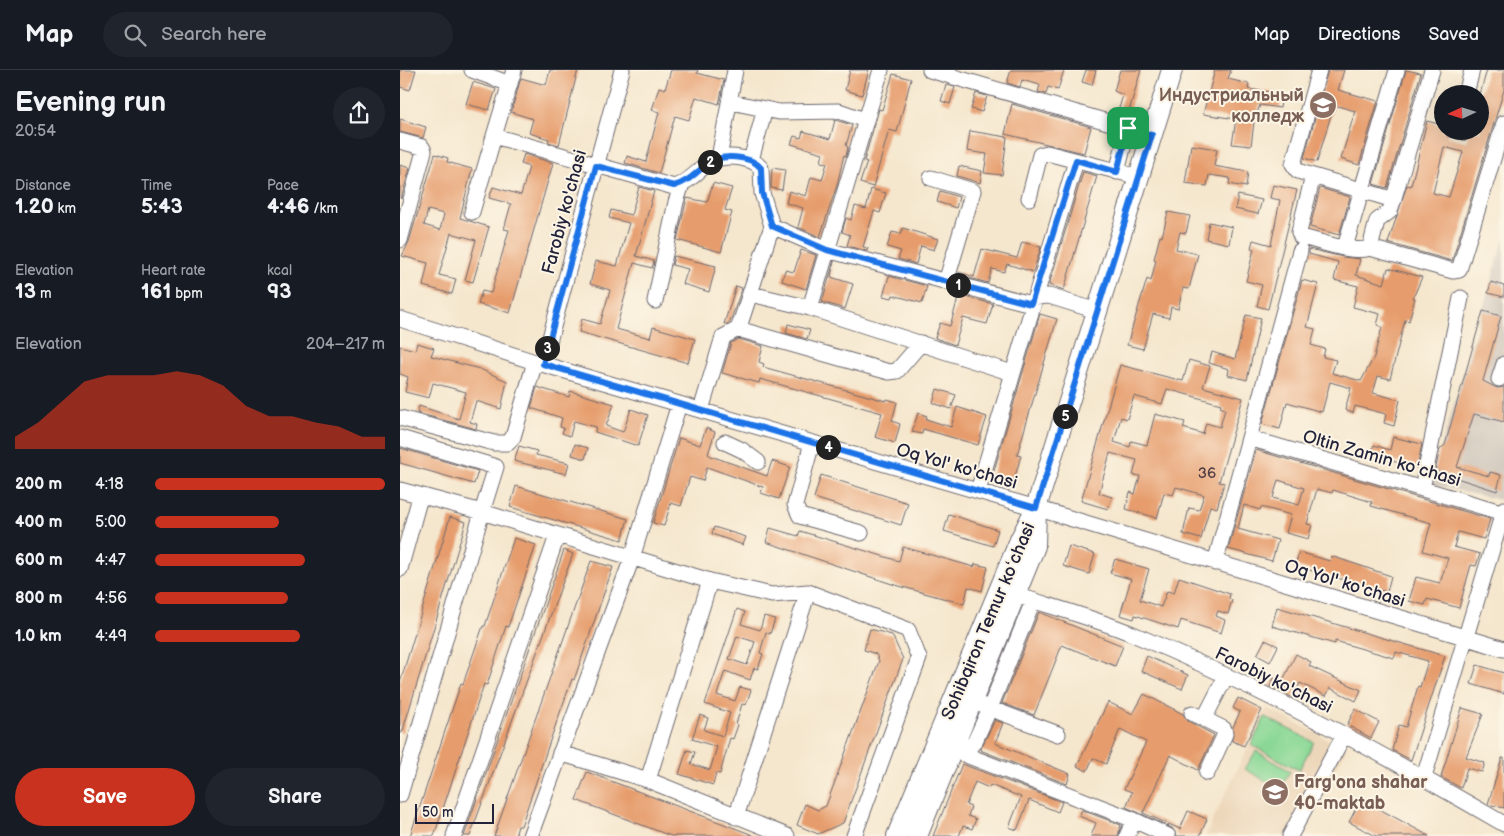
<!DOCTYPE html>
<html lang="en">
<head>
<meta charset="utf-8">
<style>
  :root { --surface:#171b24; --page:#20242c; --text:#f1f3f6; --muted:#9ea1a6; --line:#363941; --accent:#c8321e }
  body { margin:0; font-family:"Balsamiq Sans",sans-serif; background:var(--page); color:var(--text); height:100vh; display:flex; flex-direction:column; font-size:19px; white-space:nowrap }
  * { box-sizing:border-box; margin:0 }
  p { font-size:16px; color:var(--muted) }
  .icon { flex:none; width:28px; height:28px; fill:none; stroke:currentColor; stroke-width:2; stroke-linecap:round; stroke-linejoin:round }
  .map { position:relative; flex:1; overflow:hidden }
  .sheet { display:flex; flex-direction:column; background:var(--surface); width:400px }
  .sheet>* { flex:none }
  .needle { width:32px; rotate:266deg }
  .controls { position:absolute; left:1034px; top:15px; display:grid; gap:10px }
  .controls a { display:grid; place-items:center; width:55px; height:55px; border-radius:50%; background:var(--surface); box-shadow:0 5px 20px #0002; font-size:25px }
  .scale { position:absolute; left:15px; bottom:12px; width:79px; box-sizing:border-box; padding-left:5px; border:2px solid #22223b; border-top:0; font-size:14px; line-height:18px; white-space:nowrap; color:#22223b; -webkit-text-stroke:4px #fcf5e5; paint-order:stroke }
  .pin { position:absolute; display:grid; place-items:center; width:42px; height:42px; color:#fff; margin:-21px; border-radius:10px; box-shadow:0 2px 8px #0006 }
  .km { position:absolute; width:25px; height:25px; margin:-12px; border-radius:50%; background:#222; color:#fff; font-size:14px; line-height:25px; text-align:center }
  .round { display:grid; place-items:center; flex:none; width:52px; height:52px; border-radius:26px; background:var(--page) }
  .overview { display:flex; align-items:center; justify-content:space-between; height:85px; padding:0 15px }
  h1 { font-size:28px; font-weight:700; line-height:38px }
  .stats { display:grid; grid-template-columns:repeat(3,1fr); gap:8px; height:85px; padding:5px 15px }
  .stats div { display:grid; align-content:center }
  .stats b { font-size:21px; font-weight:700 }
  .stats small { font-size:14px; font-weight:400 }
  .stats p { font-size:14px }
  .chart { height:140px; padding:10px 15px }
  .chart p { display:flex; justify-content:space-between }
  .chart svg { width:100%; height:90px; margin-top:5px; fill:var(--accent); opacity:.7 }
  .button { display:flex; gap:10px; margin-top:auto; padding:10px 15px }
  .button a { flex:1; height:58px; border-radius:30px; background:var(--accent); color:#fff; font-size:20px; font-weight:700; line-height:58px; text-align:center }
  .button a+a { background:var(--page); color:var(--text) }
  ul { padding:0 15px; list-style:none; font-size:16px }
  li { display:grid; grid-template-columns:80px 60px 1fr; align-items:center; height:38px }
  li i { height:12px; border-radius:6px; background:var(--accent) }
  header { display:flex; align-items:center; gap:30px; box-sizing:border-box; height:70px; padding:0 25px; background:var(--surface); border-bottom:1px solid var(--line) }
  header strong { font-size:24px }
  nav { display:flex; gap:28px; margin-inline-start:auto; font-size:18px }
  .search { width:350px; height:45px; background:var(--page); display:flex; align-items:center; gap:12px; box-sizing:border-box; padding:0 18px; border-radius:28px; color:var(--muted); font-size:19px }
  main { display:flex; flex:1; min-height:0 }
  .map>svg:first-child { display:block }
  .built { fill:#edd7ba }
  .industrial { fill:#ccc2b8 }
  .green { fill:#8bd896; stroke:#567d68 }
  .building { fill:#e69c6c; fill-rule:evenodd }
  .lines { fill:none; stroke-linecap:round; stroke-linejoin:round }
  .minor-casing { stroke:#6c676e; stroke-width:17 }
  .major-casing { stroke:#6c676e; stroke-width:22 }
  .minor { stroke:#fff; stroke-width:15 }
  .major { stroke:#fff; stroke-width:20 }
  .route-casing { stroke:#fff; stroke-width:10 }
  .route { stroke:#1a73e8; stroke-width:6 }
  .labels { text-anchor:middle; stroke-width:4; stroke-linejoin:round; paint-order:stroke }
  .number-label { font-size:15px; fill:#534047 }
  .education-label { font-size:18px; font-weight:bold; fill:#785e54; stroke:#fcf5e5; text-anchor:end }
  .street-label { font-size:18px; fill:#22223b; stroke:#fcf5e5 }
</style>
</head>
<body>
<header>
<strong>Map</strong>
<div class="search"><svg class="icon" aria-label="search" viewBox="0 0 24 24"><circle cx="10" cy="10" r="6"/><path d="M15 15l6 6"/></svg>Search here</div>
<nav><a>Map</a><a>Directions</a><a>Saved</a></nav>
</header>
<main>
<section class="sheet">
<div class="overview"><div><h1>Evening run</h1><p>20:54</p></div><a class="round"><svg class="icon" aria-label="share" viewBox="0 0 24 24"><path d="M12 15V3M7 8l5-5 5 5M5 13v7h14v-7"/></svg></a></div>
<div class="stats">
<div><p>Distance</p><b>1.20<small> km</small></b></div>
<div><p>Time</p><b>5:43</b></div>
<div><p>Pace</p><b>4:46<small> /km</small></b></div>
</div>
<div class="stats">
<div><p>Elevation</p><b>13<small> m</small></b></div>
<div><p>Heart rate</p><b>161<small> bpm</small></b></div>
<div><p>kcal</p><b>93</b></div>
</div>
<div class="chart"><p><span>Elevation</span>204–217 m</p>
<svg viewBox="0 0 160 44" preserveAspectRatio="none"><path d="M0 44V38L10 31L20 21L30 11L40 8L50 8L60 8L70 6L80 8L90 13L100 23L110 28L120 28L130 31L140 33L150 38L160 38V44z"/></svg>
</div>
<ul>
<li><b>200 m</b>4:18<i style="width:100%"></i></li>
<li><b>400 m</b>5:00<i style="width:54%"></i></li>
<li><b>600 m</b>4:47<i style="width:65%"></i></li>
<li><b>800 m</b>4:56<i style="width:58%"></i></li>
<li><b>1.0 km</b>4:49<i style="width:63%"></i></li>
</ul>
<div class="button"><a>Save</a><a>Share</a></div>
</section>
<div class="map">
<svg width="1104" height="766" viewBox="0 0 1104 766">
  <rect width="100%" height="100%" fill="#fcf5e5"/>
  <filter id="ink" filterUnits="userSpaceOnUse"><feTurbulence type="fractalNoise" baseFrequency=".02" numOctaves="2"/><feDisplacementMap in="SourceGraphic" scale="10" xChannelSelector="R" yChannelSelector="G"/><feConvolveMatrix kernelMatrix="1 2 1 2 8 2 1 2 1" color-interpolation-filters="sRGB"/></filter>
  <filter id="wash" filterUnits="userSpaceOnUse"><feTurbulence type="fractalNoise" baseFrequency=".0096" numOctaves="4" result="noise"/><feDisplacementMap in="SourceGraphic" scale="20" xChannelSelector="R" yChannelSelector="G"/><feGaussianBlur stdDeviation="1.12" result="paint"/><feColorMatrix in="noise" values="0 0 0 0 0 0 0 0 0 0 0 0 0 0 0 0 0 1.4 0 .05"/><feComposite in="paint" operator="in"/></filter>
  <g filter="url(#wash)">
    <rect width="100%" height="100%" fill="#f5e7ce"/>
    <path class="built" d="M867,638L946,679L902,766H805Z"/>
    <path class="industrial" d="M1104,169V431L1030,414Z"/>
    <path class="green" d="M865,647L914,672L899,700L851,675Z
      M856,681L890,701L880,719L845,699Z"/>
    <g id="blocks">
      <path class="building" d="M0,0H16L10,20L0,17Z
        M150,0H178L159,75L148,72L149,69L129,63L133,49L111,42L121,8L146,15Z
        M271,0H298L297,3L324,10L319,34L296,27L289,50L275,46L259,103L225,93L227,86L246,92L259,42L252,40L259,17L265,19Z
        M450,0H469L462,25L445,20Z
        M611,0H664L658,20L648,17L646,24L638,22L640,15L622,10L620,17L607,13Z
        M686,0H696L692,15L682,12Z
        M720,0H741L727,48L717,45L723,25L714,21Z
        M815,0H831L828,9L849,14L848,19L882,24L880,38L860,35L854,52L851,76L832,74L836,49L803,44Z
        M928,0H944L938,20L978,31L959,95L941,89L955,41L934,35L917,92L904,88Z
        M1006,0L1021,3L987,118L973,114Z
        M1087,0H1104V20L1052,191L988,173L1007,115L1011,116L1027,51L1042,55V61H1048L1047,66L1066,71L1069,61H1080V24ZM1044,77L1063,82L1049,127L1033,123Z
        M493,4L511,9L497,62L489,60L473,117L460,113L467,92L464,91L479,39L482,40Z
        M73,12L96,19L89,40L66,34Z
        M546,15L555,17L550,34L541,31Z
        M576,23L587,26L582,42L571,39Z
        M612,34L691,57L684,83L605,64Z
        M0,49L26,57L23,68L0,62Z
        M435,50L452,55L446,76L448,77L446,86L444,85L437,115L420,167L398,157L403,138L386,133L389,121L406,126L411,107L422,110L427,93L421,92L423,83L391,74L394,66L401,68L403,61L430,69Z
        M570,61L607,67L602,105L584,103L587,84L567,81Z
        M791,75L817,79L814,96L848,102L846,117L829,114L830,108L809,105L807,116L785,113Z
        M35,84L48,88L47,92L72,99L60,148L89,157L73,212L65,210L76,170L51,163L39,205L56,209L52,224L23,216L28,193L2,186L9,172ZM28,140L44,144L40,160L24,155Z
        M124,84L153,93L110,243L78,234L82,221L91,223L109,160L104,159L111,134L89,128L93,117L121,125L129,97L121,94Z
        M0,95L10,98L1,129L0,128Z
        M559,96L582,101L580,113L557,106Z
        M372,98L385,100L382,120L371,118Z
        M683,102L697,106L664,220L649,215Z
        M313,113L332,118L325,140L332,142L321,182L277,170L287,128L307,132Z
        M873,115L897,120L868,239L857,236L862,215L846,211L854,179L851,178L853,170L871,175L880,130L870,128Z
        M239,117L254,121L236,186L254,191L252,198L234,193L216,259L250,268L253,257L295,269L288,293L179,262L182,249L200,254L210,220L190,214L196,191L217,196L229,153L209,148L211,140L231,145Z
        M920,118L950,127L939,165L910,157Z
        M471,119L486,123L480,143L474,141L463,177L468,178L467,181L447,176L450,165L442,162L446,148L451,150L455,136L466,139Z
        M540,121L559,127L556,138L537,132Z
        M838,125L862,130L858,144L835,139Z
        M768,142L790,146L786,163L780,162L776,179L798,184L789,219L783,218L778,239L771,237L769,248L753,244L743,279L727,275L747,209L751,211L756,190L754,189L760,166L762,167Z
        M809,152L832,157L829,174L806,169Z
        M503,158L538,169L534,180L521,176L516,194L498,189L501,181L487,177L492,162L501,164Z
        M622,172L641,177L633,202L607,194L604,202L592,199L588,213L558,205L559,202L574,207L582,179L617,188Z
        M909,179L943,187L960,189L956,205L984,214L988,198L1022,207L1013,228H1015L1009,251L1005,250L990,309L978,306L973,323L1000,330L994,356L984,353L986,344L955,336L953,343L945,340L951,318L930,312L922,342L887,332L880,359L862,354L902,210L918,214L907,257L915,259L911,275L925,279L923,287L936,290L932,303L961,311L974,287L982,257L977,255L980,244L953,237L958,216L934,210L938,192L909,184Z
        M401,180L416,185L406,219L382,211L385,200L394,202Z
        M274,186L316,196L309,222L283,214L288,199L272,195Z
        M434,191L431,207L453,214L445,239L422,232Z
        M489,206L527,216L522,233L493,225L492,228L483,226Z
        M1091,212L1104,216V227L1088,223Z
        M336,216L342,218L330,252L327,254H324Z
        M559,225L593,234L587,254L563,248L555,275L535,268L540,253L550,256Z
        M1083,241L1101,246L1083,311L1097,318L1104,317V352L1074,344L1057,397L1089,406L1090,402L1101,405L1097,421L1035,401L1040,379L1045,375Z
        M640,244L657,249L617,385L621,386L614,410L593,404Z
        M846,245L861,248L847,310L828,305L829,299L809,293L812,282L835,289Z
        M388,254L410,260L407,269L386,263Z
        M339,269L363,276L359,292L364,294L363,297L486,331L487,329L497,332L492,351L500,354L495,373L475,367L482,343L360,309L359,313L322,303L331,273Z
        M17,273L34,278L31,286L80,299L107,311L101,339L76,331L70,352L77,354L76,359L17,343L19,336L59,349L66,322L33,313L29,328L5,322L8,307L0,304V276L15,280Z
        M789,290L810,296L803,317L843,328L819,412L824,413L817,438L810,436L801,469L783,464L789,438L799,440L804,425L776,417L773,425L764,423L757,448L726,439L730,422L735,424L740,406L733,405L737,390L710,383L699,423L712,427L708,439L681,431L720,295L783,311ZM767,319L821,334L820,337L825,339L820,357L806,353L803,364L783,358L785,352L755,344L747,375L731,371L730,377L714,372L721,347L727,349L734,326L762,334Z
        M137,317L169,327L170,321L214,334L206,356L223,362L231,339L248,345L238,376L195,362L196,357L174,351L170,366L162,363L164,358L160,357L162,348L131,338Z
        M537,319L556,325L551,339L533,333Z
        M557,337L587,347L578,375L523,359L522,364L512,362L518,343L527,346L526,349L551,357Z
        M306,358L315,362L308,384L311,386L367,406L372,391L390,397L379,429L361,423L363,417L307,397L303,411L290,407L281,436L271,433L264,456L253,453L279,368L300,375Z
        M993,367L1022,374L1017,398L971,385L974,375L990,380Z
        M175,374L188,378L185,389L172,385Z
        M119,376L137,381L136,385L169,393L166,404L114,391Z
        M0,378L78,401L74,414L0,393Z
        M856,380L1090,449L1084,469L1058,462L1054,477L1080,484L1076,496L1071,495L1059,538L1027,529L1025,535L1009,531L1016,507L1040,513L1048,488L1023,481L1031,453L971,436L972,432L933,420L932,423L917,419L907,454L912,455L908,469L886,463L891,445L861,437L860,440L844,435L838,459L878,470L872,491L828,479ZM878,410L904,418L899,435L873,428Z
        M421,405L508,433L501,455L414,428Z
        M116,416L228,449L222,470L110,437Z
        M549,444L598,460L593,476L544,461Z
        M50,447L66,452L2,663H0V613Z
        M314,457L346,467L343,475L312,464Z
        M370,458L398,466L400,461L499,491L503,477L574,497L575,494L588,497L582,521L568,517L564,534L492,514L366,472Z
        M114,468L136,475L108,557L106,556L87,615L84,614L34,766H10L61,613L63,614L83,556H85Z
        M669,476L695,484L689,504L663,496Z
        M164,480L173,484L70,766H64Z
        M899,482L930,491L931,486L991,506L987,522L895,496Z
        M715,489L749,499L740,530L761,537L767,521L774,523L779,507L830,524L829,529L832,530L828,544L818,541L816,546L825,550L821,563L781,550L778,559L735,545L734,549L720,545L731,509L710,503Z
        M191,491L213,497L174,610L172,609L151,668L121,756H118L115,766H94Z
        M877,537L1045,586L1011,690L992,680L999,655L1006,657L1018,616L1020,617L1028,591L996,582L994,588L935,571V574L872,556Z
        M337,539L345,542L341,554L360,560L364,546L375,549L370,564L366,562L360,583L363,584L358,599L354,598L350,610L325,601L317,625L335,631L340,617L351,620L346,635L342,634L336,654L338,655L333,669L330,668L320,704L316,703L313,715L279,704L287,680L295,682L291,694L310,700L317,677L292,669L300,645L308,648L304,660L323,666L330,643L305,634ZM337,566L355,572L347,595L329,589Z
        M639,542L723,576L715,596L662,575L634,645L602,633Z
        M470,559L492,565L503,589L443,753L418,764L397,755L405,734L418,740L426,736L479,591L476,584L464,580Z
        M865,570L878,576L870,592L857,585Z
        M896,584L911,592L909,596L961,620L956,631L930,618L926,626L900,613L893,628L870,616L874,608L882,612Z
        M747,586L788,605L782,619L741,601Z
        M1077,595L1104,603V624L1071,614Z
        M744,624L783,644L788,651L814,665L798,700L770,685L743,743L780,759L788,741L807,749L800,766H777L772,758L726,737L732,722L724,719L746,672L720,659L706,694L693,688L687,701L677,696L708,632L733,644Z
        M838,628L862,640L844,676L832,671L833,657L840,642L833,638Z
        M1062,638L1083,644L1066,687L1085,693L1082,702L1067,698L1061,718L1041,707Z
        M955,639L979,652L971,668L947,655Z
        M595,650L603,653L595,673L670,704L667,714L580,680Z
        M1102,688H1104V738L1088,734Z
        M562,694L662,732L658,742L629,730L617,760L609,757L621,727L590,715L589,718L575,712L566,735L571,737L568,746L576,749L572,759L563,756L559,766H533Z
        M187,702L353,765V766H271L176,730Z
        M961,729L1029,766H976L949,752Z
        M682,740L721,755L718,766H691L696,753L679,746Z"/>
    </g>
  </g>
  <g filter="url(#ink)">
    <use href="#blocks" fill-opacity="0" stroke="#6c676e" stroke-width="1"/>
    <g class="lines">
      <g class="minor-casing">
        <path id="minor" d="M72,0L110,14
          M114,0L94,66L274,117C302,108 304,81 341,88C350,90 355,91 361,98L362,123L372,156L427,180L631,234L635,227L649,226L697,241
          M481,0L410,238L612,303
          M530,0L752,65
          M919,0L893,94L898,101L913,106L899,162L901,167C921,171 950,184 970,178L1053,201L1059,200L1104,53
          M1066,24L1072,0
          M331,32L379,42L439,41L465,50
          M0,71L22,77L24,81L0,170
          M319,88L335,0
          M351,90L365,39
          M717,102L728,58
          M913,106L994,130
          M531,108L573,121L546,212
          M629,128L640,85L647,83L739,107
          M72,142L94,66
          M945,177L997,0
          M970,178L977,151L990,141L1032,0
          M351,224L410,238
          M255,231L276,132L282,114
          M0,249L135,292L636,438L1104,579
          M338,259L489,302L497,301L521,273
          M143,294L222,0
          M1099,309L1104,294
          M301,340L323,267L338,259L341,251L372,156
          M0,348L94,373H108L113,367L135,292
          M0,368L96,397L82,442L310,511L372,525L408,522L508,560L519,588L454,766
          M849,368L1104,443
          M325,372L342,380L358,392
          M412,373L395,435L400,446L461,463
          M1022,419L1061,228
          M0,420L82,442L0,725
          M578,421L676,91
          M815,493L900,181
          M0,499L20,427
          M616,525C656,538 697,549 735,565C862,618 985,685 1104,754
          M581,635L658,664
          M792,643L824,659L825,664L807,703
          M804,649L826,606
          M553,680L734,750L768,766
          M160,683L248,710L387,766
          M564,684L575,671L590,638L633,531
          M1024,707L1104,439
          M248,710L310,511
          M336,747L408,522
          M54,766L157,466
          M130,766L232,488L279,334
          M727,766L734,750
          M890,766L944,665"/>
      </g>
      <g class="major-casing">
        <path id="major" d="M636,438L772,0
          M497,766L620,470L636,438L635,476L517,766"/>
      </g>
      <use href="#minor" class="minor"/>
      <use href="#major" class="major"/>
    </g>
  </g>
  <g class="lines" filter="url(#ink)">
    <g class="route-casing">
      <path id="route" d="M728,58L752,65L636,438L143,294L196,96L274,116C302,108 304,81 341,88C350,90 355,91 361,98L362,123L372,156L427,180L631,234L676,90L717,102Z"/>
    </g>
    <use href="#route" class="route"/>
  </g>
  <defs>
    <g id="university-disc" transform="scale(1.4375)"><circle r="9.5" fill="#8d6e63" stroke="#fcf5e5"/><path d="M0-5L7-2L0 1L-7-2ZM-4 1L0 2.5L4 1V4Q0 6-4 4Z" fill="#fff"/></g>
    <g id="school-disc" transform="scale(1.4375)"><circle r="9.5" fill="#8d6e63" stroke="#fcf5e5"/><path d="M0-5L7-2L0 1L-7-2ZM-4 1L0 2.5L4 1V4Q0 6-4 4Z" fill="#fff"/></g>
  </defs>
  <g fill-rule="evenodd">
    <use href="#university-disc" x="923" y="35"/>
    <use href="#school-disc" x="875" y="722"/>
  </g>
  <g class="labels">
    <g class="number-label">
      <text x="807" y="408">36</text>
    </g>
    <g class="education-label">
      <text x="904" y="31">Индустриальный<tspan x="904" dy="21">колледж</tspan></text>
      <text x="894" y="718" text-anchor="start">Farg'ona shahar<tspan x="894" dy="21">40-maktab</tspan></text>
    </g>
    <g class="street-label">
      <text transform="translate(164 142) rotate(-75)" y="6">Farobiy ko'chasi</text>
      <text transform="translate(982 388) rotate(16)" y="6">Oltin Zamin koʻchasi</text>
      <text transform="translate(557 396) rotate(16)" y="6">Oq Yol' ko'chasi</text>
      <text transform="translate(945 513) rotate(17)" y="6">Oq Yol' ko'chasi</text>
      <text transform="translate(588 551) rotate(-67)" y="6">Sohibqiron Temur koʻchasi</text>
      <text transform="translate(874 610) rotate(26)" y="6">Farobiy ko'chasi</text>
    </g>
  </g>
</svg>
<div class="controls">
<a><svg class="needle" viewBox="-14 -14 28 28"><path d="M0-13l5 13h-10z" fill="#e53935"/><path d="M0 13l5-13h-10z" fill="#9ea1a6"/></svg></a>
</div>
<div class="scale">50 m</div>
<div class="pin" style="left:728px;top:58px;background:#1e9e55"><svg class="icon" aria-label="arrive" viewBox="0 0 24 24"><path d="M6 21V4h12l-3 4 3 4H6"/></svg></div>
<b class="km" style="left:558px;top:215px">1</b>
<b class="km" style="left:310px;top:92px">2</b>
<b class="km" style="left:147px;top:278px">3</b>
<b class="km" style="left:428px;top:377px">4</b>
<b class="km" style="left:665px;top:346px">5</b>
</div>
</main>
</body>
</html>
